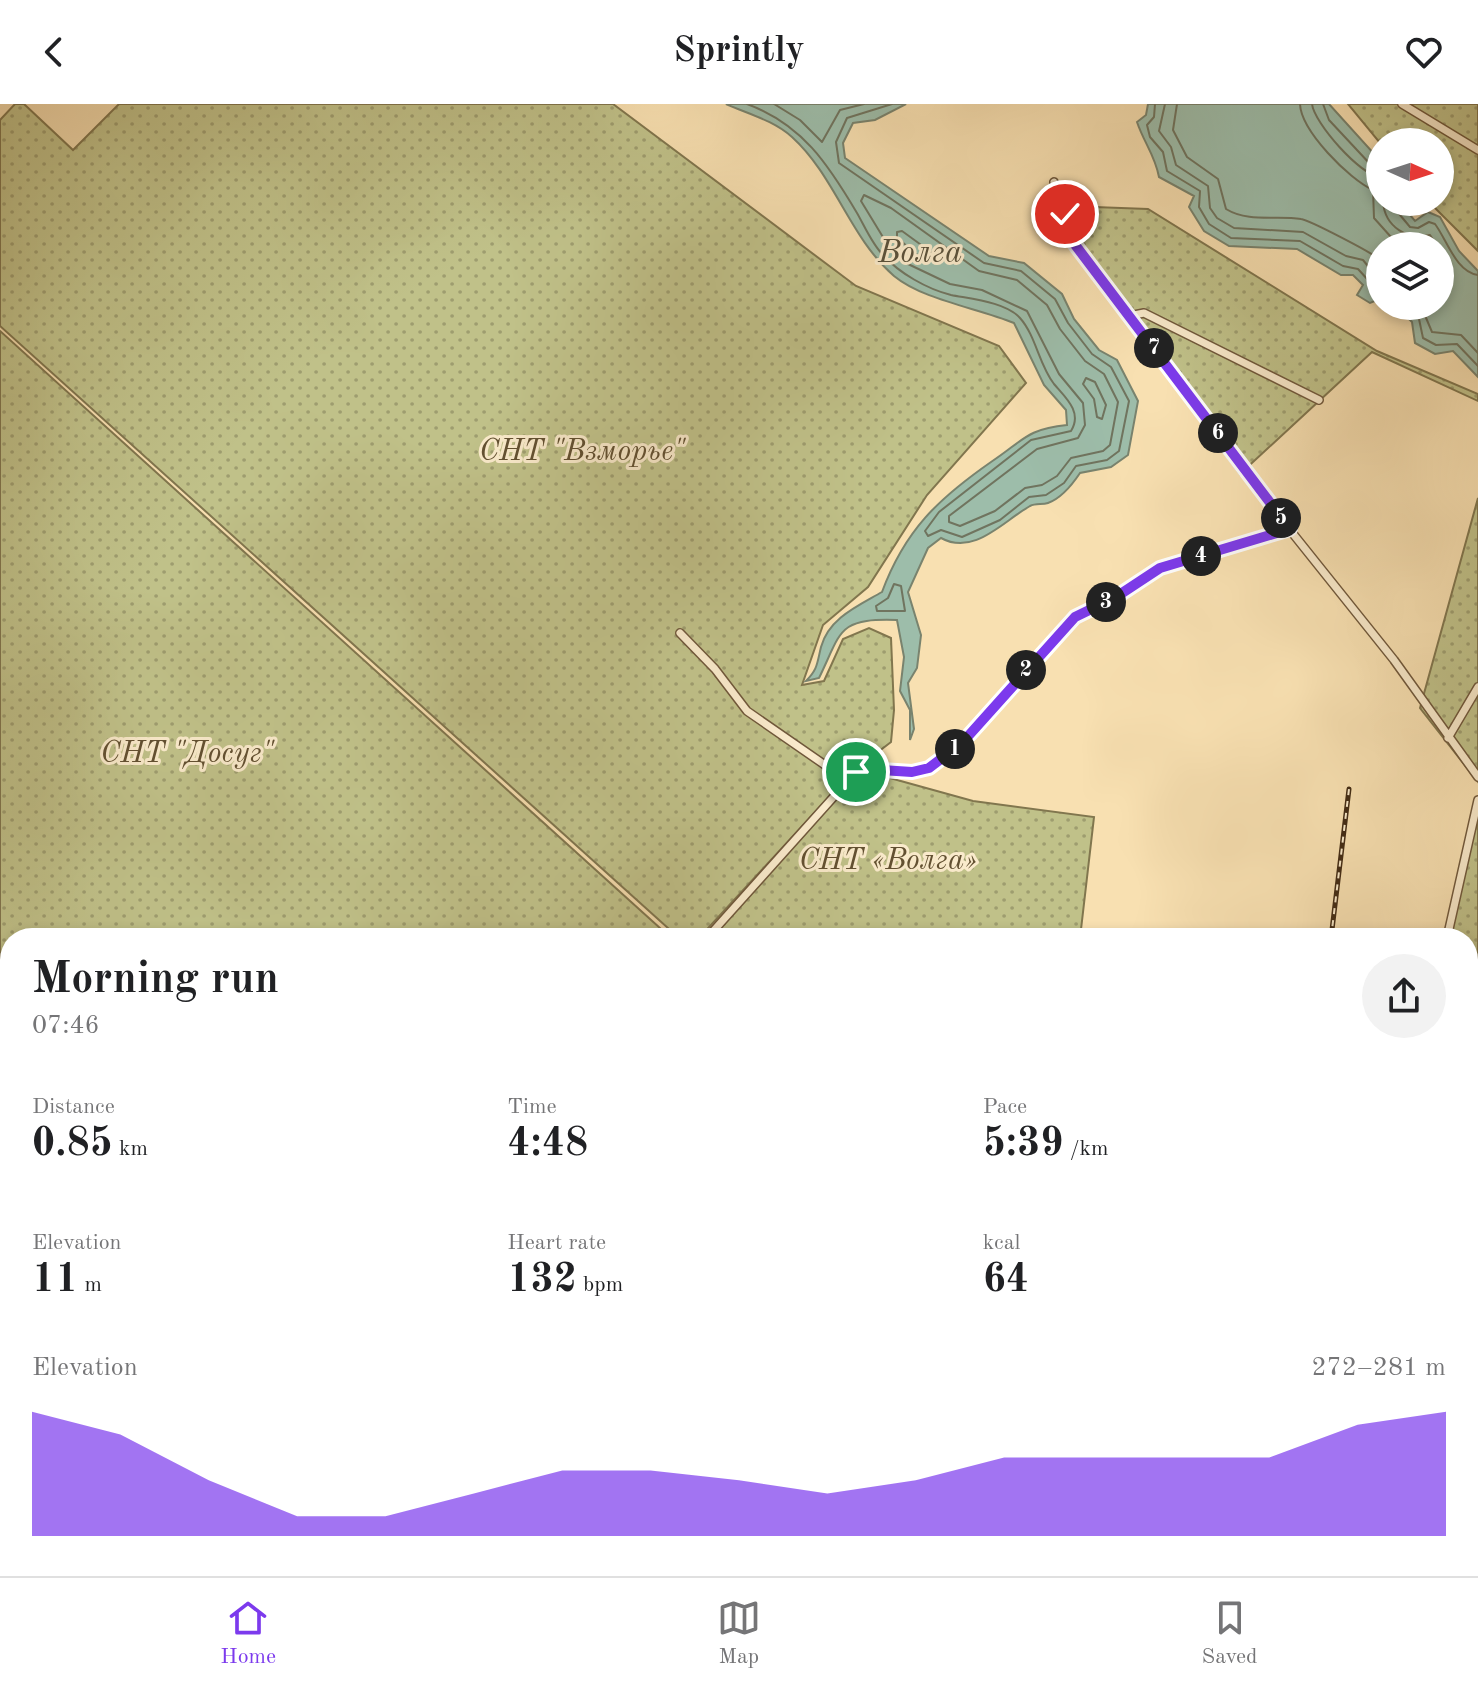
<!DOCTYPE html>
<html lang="en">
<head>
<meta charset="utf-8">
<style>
  :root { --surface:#fff; --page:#f2f2f2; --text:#202124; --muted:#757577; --line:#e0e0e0; --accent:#7c3aed }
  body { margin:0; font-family:"Old Standard TT",serif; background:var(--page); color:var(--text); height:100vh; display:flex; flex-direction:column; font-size:30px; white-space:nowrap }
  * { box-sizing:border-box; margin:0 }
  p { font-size:26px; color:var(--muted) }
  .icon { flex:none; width:44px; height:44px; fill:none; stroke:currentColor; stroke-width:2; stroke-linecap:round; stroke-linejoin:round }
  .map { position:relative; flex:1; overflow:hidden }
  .details { position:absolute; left:0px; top:824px; width:1478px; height:648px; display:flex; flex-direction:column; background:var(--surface); border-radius:32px 32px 0 0; box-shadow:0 4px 12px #0003 }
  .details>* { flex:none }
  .needle { width:52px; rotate:93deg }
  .buttons { position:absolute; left:1366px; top:24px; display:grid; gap:16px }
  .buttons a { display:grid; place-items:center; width:88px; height:88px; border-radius:50%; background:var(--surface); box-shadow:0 4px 12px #0003; font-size:40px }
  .pin { position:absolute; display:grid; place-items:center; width:68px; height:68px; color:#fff; margin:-34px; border:4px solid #fff; border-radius:50%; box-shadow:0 2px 8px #0007 }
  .km { position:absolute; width:40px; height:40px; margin:-20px; border-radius:50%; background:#222; color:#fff; font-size:22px; line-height:40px; text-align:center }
  .round { display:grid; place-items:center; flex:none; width:84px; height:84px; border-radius:42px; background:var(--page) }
  .head { display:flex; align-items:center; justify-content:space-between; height:136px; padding:0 32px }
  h1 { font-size:44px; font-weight:700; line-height:60px }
  .metrics { display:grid; grid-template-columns:repeat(3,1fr); gap:12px; height:136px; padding:8px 32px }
  .metrics div { display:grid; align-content:center }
  .metrics b { font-size:40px; font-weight:700 }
  .metrics small { font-size:22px; font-weight:400 }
  .metrics p { font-size:22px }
  .chart { height:224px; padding:16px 32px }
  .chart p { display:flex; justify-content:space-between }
  .chart svg { width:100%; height:144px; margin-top:8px; fill:var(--accent); opacity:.7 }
  header { display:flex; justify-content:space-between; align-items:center; height:104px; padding:0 32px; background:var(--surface); font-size:36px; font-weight:700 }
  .tab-bar { display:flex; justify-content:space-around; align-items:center; height:112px; border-top:2px solid var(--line); background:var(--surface); font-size:22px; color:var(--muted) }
  .tab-bar a { display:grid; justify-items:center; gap:4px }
  .tab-bar .selected { color:var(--accent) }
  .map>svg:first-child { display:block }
  .garden { fill:url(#garden-dots); stroke:#81764e; stroke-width:2 }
  .water { fill:#9dbdaa; stroke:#79836e; stroke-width:2 }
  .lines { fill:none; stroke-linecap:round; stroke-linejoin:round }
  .shore { stroke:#70745f; stroke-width:2 }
  .minor-casing { stroke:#70583b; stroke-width:10 }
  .minor { stroke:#faebcc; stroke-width:7 }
  .rail-casing { stroke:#422b14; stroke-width:5 }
  .rail { stroke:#faebcc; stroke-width:2; stroke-dasharray:6; stroke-linecap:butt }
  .route-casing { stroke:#fff; stroke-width:16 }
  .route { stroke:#7c3aed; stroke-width:10 }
  .labels { text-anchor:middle; stroke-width:6; stroke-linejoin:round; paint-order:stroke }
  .park-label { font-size:30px; font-style:italic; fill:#625031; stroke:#faebcc }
  .water-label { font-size:32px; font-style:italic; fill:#59503a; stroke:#faebcc }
</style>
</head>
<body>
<header><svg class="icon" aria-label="back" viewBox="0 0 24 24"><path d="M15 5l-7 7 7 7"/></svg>Sprintly<svg class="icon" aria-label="heart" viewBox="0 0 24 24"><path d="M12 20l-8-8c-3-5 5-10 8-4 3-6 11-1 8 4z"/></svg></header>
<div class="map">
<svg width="1478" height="1472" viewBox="0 0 1478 1472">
  <defs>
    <pattern id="garden-dots" width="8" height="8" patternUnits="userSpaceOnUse" patternTransform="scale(2)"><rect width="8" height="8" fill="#c0c189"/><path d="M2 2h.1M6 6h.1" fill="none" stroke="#9e9d6f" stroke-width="1.8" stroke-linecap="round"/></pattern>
  </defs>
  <rect width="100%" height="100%" fill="#f8e0b1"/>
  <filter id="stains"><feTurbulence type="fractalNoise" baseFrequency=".0025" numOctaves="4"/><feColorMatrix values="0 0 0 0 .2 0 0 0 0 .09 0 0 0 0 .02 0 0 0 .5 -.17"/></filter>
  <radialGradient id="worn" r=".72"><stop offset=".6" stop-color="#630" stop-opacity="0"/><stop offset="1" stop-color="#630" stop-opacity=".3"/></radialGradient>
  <path class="garden" d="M15,0H24L73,46L119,0H613L856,182L999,242L1026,279L927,391L868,483L823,521L802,581L824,577L843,535L869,524L891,534L894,606L891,638L852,668L699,834H679L0,222V16Z
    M1348,0H1478V147L1429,98H1440V38L1380,39Z
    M1094,103L1148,105L1377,247L1478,290V297L1372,248L1240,370L1070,141L1058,108Z
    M0,227L671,834H10V1462H141L137,1472H0Z
    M1478,394V678L1420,604Z
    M861,666L973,697L1094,713L1080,834H711Z
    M1478,708V1472H1379L1380,1462H1468V834H1445Z
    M150,1462H984L978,1472H145Z"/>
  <path class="water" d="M726,0H906L875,16L853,19L843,39L845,54L989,152L1024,159L1062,190L1074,215L1099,246L1117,256L1138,297L1128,351L1111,363L1080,369C1072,381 1062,394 1048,399C1042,401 1036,399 1030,402C1002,418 974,452 941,434L928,444L908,488L921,531L917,564L908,579L914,625L910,636V606L900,587L904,553L897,516C837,514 842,527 819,574L806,577C818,565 817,559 821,543C829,514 858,502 882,488C905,426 938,395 991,358C1023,337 1026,325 1067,321L1066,306L1044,281L1014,219C978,204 923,196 894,172C850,134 835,72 792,33C773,16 748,10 726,0Z
    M1148,0H1329L1376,52L1380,65V98H1399L1415,117L1428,108L1440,113L1459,147L1478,167V273L1453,247L1435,250L1415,239L1412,218L1396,202H1440V142H1380V195L1370,199L1357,191L1363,181L1353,171H1341L1297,145L1229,142L1204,127L1189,103L1194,92L1159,73C1155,51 1144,39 1137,18L1146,11Z"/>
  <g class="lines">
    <path class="shore" d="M747,0C802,20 828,60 857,109C865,123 872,140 883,151C899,169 927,185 951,191C971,195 1006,198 1020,214C1036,232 1039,261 1054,280C1065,293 1083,308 1071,327L1031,336L939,408L925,427L928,432L941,426L962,433L1000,416L1029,393L1046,391L1064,379L1076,362L1107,356L1119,347L1129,297L1111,263L1092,250L1068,219L1055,195L1021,167L984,159L839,59L836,38L847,14L892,0
      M774,0L800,16L822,38L840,6L864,0
      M1155,0L1154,13L1147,21L1150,33L1163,48L1167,67L1200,87L1199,103L1209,120L1231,134L1300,137L1343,162L1358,165L1369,177L1371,187L1380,188
      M1165,0L1159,27L1171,43L1176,61L1208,82L1210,104L1217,114L1234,124L1303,128L1346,152L1363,156L1380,177
      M1177,0L1173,26L1187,53L1218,75L1226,105C1249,119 1276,111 1301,115C1309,116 1375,150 1380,156
      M1300,0C1301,27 1349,75 1373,86L1374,114L1399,142
      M1312,0C1314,19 1361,72 1380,73
      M1323,0L1329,16L1371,61L1380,63
      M864,91L891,104L979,167L1017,176L1047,201L1060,225L1085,257L1104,270L1118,298L1110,341L1103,347L1071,354L1057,372L1042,381L1025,384L995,407L960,422L949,418V412L1037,345L1078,334L1085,321L1083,299L1059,270L1027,207L982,186L950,180L908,160L889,143L861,97Z
      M1383,98C1385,123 1408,137 1430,131L1437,142
      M1393,98L1395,105L1410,123L1418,124L1429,118L1435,120C1447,136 1456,168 1478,171
      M902,127L935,151L936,157L915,150L897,133V128Z
      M1408,202L1419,215L1423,234L1436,241L1457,240L1478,262
      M1421,202L1432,228L1461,231L1478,249
      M1086,274L1095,278L1106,301L1102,315L1097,313L1094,295L1083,280Z
      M894,480L901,482L905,507H877L876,502L888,494Z"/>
    <g class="minor-casing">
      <path id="minor" d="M1402,0L1478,46
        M1054,78L1073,138L1286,421L1394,556L1478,673
        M1129,212L1144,209L1319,296
        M680,529L715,565L747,607L848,677
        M1448,634L1478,583
        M707,834L856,668L866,665L912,668L929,664L962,639L1075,513L1116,493L1160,464L1290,425
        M1447,834L1478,696
        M1468,989L1478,991
        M1468,1366L1478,1310
        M139,1472L137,1468L143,1462
        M784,1472L793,1462
        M1383,1472L1384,1462
        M1450,1472L1451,1462"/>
    </g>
    <use href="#minor" class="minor"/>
    <g class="rail-casing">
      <path id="rail" d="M1331,834L1349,685
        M1277,1472L1278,1462"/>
    </g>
    <use href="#rail" class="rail"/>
  </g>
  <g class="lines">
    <g class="route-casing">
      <path id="route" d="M856,668L866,665L912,668L929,664L962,639L1075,513L1116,493L1160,464L1290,425L1073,138L1065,110"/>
    </g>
    <use href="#route" class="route"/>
  </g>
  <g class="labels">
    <g class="park-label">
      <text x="582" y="356">СНТ "Взморье"</text>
      <text x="187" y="658">СНТ "Досуг"</text>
      <text x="888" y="765">СНТ «Волга»</text>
    </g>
    <g class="water-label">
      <text x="920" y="158">Волга</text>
    </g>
  </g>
  <rect width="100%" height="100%" filter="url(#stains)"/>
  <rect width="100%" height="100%" fill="url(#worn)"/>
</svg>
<div class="buttons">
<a><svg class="needle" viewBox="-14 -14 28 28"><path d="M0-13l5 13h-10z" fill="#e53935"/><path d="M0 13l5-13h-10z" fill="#757577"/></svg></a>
<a><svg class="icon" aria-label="layers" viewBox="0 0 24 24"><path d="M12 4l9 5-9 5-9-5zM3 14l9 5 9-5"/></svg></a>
</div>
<div class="pin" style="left:856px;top:668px;background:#1e9e55"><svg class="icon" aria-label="arrive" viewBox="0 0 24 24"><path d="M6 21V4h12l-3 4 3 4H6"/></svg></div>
<div class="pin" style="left:1065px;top:110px;background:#d93025"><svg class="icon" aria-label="check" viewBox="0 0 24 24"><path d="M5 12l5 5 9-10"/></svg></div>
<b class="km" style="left:955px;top:645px">1</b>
<b class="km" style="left:1026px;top:566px">2</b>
<b class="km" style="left:1106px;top:498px">3</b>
<b class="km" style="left:1201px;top:452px">4</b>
<b class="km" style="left:1281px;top:414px">5</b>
<b class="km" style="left:1218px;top:329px">6</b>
<b class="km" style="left:1154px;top:244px">7</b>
<section class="details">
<div class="head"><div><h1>Morning run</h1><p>07:46</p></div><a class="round"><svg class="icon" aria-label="share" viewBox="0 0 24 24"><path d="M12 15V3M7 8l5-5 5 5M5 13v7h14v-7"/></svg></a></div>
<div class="metrics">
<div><p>Distance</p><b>0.85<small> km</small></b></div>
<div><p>Time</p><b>4:48</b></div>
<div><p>Pace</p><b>5:39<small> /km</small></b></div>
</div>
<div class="metrics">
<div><p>Elevation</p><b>11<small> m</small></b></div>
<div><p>Heart rate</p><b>132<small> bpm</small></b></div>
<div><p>kcal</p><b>64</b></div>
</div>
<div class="chart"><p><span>Elevation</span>272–281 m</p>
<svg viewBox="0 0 160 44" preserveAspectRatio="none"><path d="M0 44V6L10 13L20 27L30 38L40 38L50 31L60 24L70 24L80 27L90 31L100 27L110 20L120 20L130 20L140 20L150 10L160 6V44z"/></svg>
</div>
</section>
</div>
<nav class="tab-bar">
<a class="selected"><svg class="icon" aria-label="home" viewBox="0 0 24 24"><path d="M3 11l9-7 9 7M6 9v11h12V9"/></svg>Home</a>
<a><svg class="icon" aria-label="map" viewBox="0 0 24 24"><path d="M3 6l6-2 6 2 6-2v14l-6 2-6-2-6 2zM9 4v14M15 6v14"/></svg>Map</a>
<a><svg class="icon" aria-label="saved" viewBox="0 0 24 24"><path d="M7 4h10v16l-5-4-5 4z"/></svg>Saved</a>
</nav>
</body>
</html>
